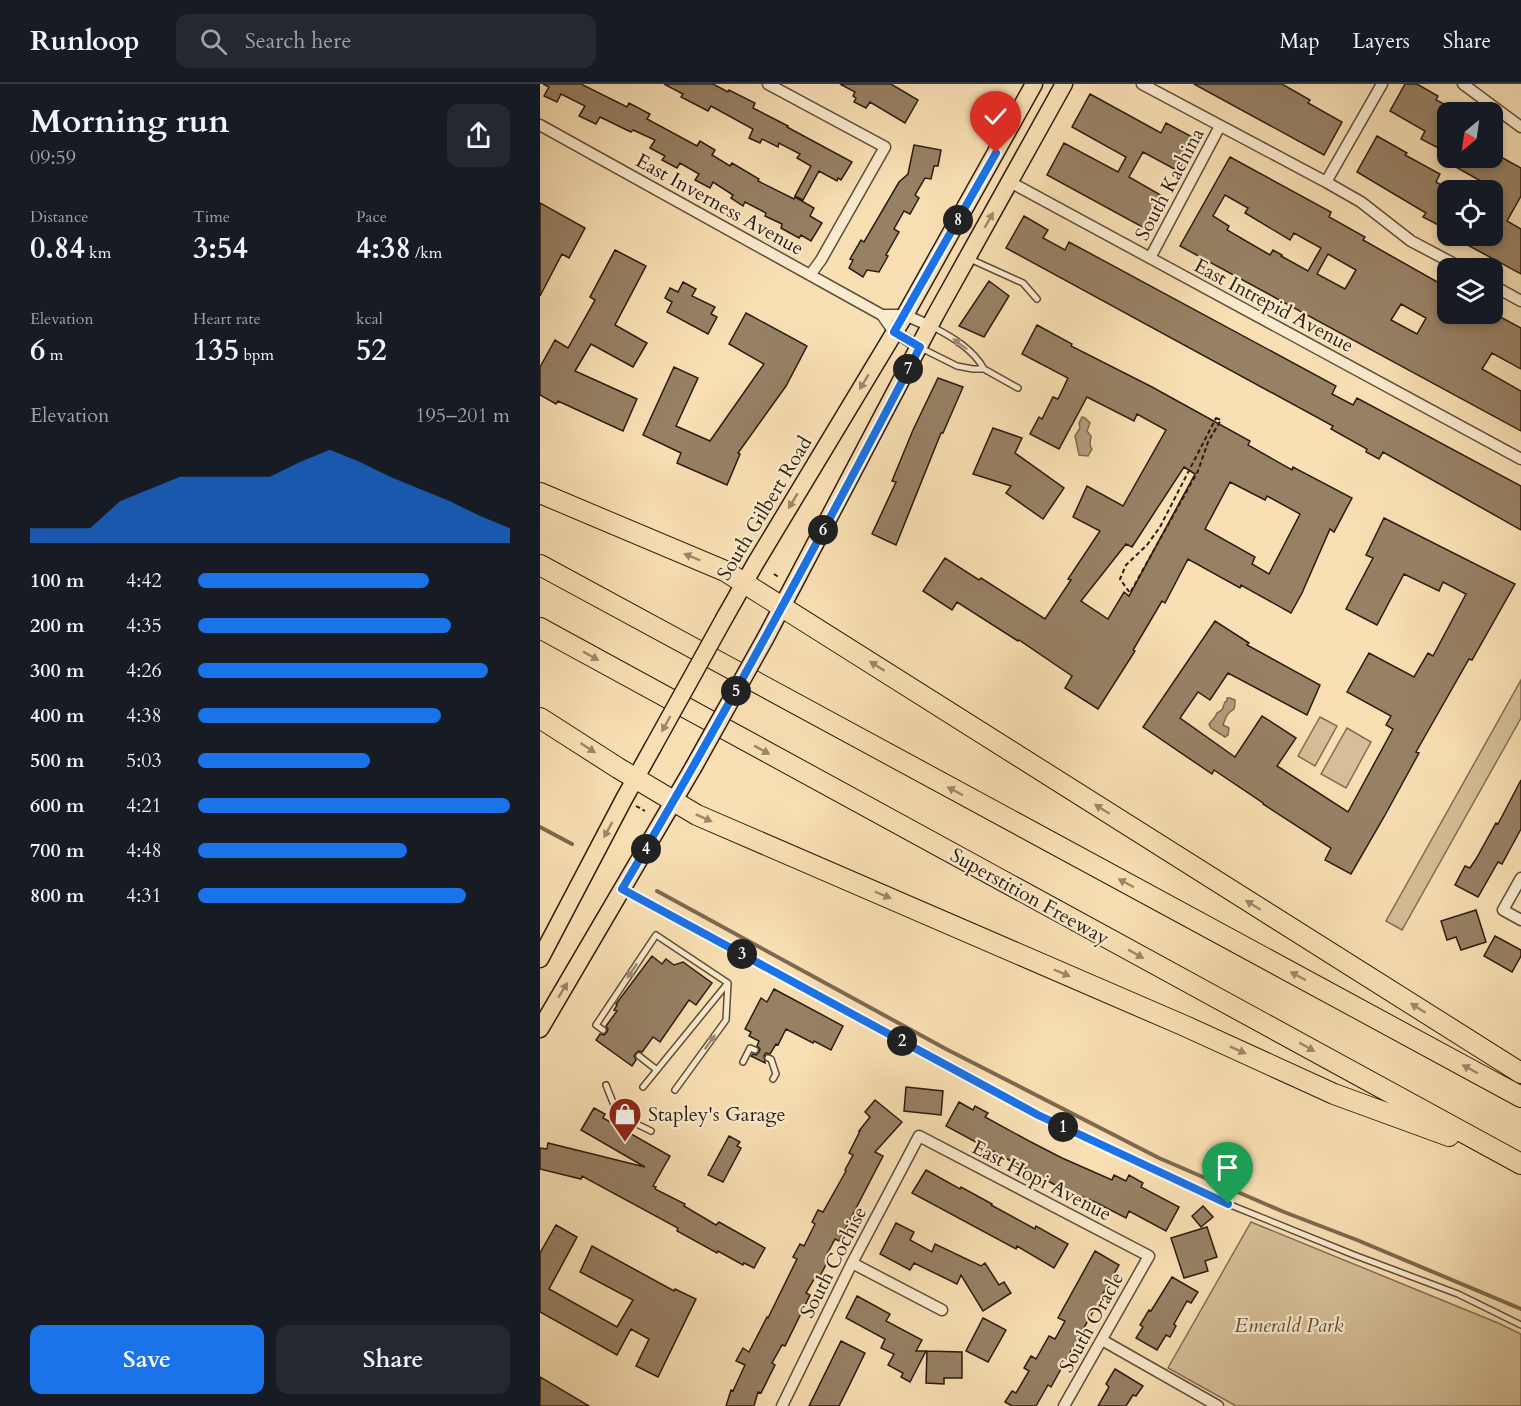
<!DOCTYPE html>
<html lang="en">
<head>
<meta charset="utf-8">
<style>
  :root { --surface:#171b24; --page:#242831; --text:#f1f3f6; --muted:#9ea1a6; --line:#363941; --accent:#1a73e8 }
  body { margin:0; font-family:Cardo,serif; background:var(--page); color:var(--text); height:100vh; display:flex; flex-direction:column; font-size:22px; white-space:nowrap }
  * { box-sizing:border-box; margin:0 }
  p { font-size:20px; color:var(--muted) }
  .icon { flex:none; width:33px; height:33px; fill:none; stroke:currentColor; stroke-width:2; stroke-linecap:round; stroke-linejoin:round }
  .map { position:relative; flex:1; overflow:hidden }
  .side { display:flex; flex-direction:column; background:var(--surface); width:540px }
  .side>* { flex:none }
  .needle { width:39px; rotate:209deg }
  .buttons { position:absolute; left:897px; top:18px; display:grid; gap:12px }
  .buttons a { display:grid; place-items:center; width:66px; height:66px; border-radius:12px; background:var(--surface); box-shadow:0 3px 9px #0003; font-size:30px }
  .pin { position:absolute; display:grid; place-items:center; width:51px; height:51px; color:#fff; margin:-62px -26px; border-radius:50% 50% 50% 0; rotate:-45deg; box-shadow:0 0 6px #0007 }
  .pin .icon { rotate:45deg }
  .km { position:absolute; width:30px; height:30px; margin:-15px; border-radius:50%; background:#222; color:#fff; font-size:16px; line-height:30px; text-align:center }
  .round { display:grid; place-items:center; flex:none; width:63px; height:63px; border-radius:12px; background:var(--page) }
  .overview { display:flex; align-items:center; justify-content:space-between; height:102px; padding:0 30px }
  h1 { font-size:33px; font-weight:700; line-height:45px }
  .stats { display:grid; grid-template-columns:repeat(3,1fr); gap:9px; height:102px; padding:6px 30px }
  .stats div { display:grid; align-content:center }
  .stats b { font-size:30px; font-weight:700 }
  .stats small { font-size:16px; font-weight:400 }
  .stats p { font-size:16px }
  .chart { height:168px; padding:12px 30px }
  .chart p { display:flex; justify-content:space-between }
  .chart svg { width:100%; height:108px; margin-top:6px; fill:var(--accent); opacity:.7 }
  .button { display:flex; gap:12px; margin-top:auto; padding:12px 30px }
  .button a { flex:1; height:69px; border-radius:12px; background:var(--accent); color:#fff; font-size:24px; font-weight:700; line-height:69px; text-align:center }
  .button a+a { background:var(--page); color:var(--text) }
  ul { padding:0 30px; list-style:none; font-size:20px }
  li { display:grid; grid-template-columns:96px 72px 1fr; align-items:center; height:45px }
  li i { height:15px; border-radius:8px; background:var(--accent) }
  header { display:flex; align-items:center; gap:36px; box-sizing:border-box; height:84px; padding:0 30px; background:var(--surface); border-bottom:2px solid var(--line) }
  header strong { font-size:28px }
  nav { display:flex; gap:33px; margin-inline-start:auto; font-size:21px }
  .search { width:420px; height:54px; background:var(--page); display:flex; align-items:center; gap:15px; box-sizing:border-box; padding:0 21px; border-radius:12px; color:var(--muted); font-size:22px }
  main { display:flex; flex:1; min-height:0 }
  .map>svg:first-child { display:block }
  .green { fill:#d6bf98; stroke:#816d54; stroke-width:1.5 }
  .water { fill:#b39d7c; stroke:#7d6950; stroke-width:1.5 }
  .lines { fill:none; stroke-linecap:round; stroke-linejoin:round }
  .stream { stroke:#7d6950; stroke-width:4 }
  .building { fill:#978165; stroke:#2c1b0f; stroke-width:1.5; fill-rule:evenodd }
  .lane-casing { stroke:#5f4c38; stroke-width:8 }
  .street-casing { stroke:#5f4c38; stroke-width:13 }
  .primary-casing { stroke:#2c1b0f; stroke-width:19 }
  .highway-casing { stroke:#2c1b0f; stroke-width:22 }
  .path { stroke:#2c1b0f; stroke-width:2; stroke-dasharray:4.5 3; stroke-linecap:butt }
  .lane { stroke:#fbebce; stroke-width:5 }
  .street { stroke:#fbebce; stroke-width:10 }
  .primary { stroke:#f9e0b4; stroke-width:16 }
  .highway { stroke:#f9e0b4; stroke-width:20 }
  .primary-bridge-casing { stroke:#2c1b0f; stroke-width:19; stroke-linecap:butt }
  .primary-bridge { stroke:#f9e0b4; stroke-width:16 }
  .oneway { fill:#9d876a }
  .oneway2 { fill:#9e8d78 }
  .route-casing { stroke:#fff; stroke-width:12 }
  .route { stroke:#1a73e8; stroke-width:8 }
  .labels { text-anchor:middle; stroke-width:4.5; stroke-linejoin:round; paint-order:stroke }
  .street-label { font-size:20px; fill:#2c1b0f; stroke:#fbebce }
  .poi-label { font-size:20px; fill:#2c1b0f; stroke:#fbebce; text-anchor:start }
  .park-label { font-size:20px; font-style:italic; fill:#5f4c38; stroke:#fbebce }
</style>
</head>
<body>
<header>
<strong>Runloop</strong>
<div class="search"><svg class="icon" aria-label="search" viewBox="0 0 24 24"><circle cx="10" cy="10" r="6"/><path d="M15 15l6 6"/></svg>Search here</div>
<nav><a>Map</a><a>Layers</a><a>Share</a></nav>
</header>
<main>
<section class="side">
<div class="overview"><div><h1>Morning run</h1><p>09:59</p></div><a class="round"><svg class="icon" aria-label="share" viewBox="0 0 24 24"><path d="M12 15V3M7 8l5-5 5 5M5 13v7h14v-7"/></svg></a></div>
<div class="stats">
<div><p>Distance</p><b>0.84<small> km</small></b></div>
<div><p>Time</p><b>3:54</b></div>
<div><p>Pace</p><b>4:38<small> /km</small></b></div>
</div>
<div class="stats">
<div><p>Elevation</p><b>6<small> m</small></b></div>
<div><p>Heart rate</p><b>135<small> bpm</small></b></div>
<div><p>kcal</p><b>52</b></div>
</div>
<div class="chart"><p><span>Elevation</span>195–201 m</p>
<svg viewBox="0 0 160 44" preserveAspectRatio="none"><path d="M0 44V38L10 38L20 38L30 27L40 22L50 17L60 17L70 17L80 17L90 11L100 6L110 11L120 17L130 22L140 27L150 33L160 38V44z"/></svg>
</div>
<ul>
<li><b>100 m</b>4:42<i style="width:74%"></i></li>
<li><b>200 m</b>4:35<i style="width:81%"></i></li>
<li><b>300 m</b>4:26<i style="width:93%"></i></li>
<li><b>400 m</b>4:38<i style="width:78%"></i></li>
<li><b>500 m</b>5:03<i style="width:55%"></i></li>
<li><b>600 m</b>4:21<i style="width:100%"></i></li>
<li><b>700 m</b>4:48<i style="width:67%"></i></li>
<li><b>800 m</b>4:31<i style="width:86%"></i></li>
</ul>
<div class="button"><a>Save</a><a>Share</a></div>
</section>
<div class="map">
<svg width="981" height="1322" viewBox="0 0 981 1322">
  <rect width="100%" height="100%" fill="#f9e0b4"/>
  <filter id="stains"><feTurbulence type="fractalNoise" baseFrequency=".00333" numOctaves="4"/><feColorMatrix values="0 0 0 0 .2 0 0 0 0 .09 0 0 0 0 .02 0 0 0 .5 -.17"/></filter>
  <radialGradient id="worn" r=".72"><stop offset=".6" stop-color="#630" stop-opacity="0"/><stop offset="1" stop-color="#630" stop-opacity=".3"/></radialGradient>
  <path class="green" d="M981,596V634L862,846L846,837Z
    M780,633L797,642L775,682L758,672Z
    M807,644L831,658L806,704L781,690Z
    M711,1138L958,1239L981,1250V1322H696L628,1284Z"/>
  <path class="water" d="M542,333L545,334L550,339L547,347L551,352C551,357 548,361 552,365L548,372L539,371L535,352L540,344L539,339Z
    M687,614H690L695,616C695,627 694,624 688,630C686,632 684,638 683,641L689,644L688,651L685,653L671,644L669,640L675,633L677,629L682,626L685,618L687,617Z"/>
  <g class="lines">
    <path class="stream" d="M0,743L32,760
      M117,807L406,965L619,1074L744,1128L817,1156L981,1225"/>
  </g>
  <path class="building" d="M3,0H41L87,23L89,19L110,30L107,35L157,62L160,57L175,66L172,71L190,82L192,79L219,95L218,97L254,115L255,113L274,124L270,132L282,139L271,157L261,151L259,154L241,144L242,140L225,132L226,129L205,118L203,122L191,114L193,111L173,98L170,104L155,96L159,90L140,79L137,84L122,76L125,72L110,64L115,56L93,46L91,48L60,33L56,40L39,32L45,22L21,10L17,18L4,12L9,3Z
    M124,0H173L188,8L189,6L215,19L213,24L248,42L247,43L312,78L301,96L298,94L297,97L279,87L263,116L255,112L271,82L257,74L260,70L239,59L238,63L222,55L220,59L209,54L213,45L171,22L168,27L141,13L143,10Z
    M300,0H351L378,16L365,39L330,18L326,24L314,18L316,14L313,12L315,8Z
    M654,0H742L770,16L768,19L802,38L784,71Z
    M865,0H877L898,12L896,16L908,22V69L881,55L885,47L850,27Z
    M550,10L621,49L626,39L656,55L638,87L603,68L589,93L624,113L606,145L507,91L524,59L578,88L586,73L532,43Z
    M837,52L867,69L865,71L900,90L896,98L908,105V146L883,133L886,129L817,88Z
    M374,61L401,66L398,82H394L391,95L385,94L375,111L379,114L370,130L364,127L354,145L359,148L346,171L348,172L339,188L327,186L323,193L309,184L313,176L310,175L321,156L324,158L359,98L368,90Z
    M952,68L981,84V112L967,137L981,145V190L911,152H952V106H946L948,101L912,81L916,74H952Z
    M690,73L791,128L789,133L825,153L823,156L908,204V230H955L981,244V285L952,269L942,285L981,307V347L640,162ZM685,111L708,124L705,129L750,156L754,149L781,164L768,187L741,172L742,171L733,166L730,171L687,146L689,142L673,132ZM788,170L816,186L805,205L777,190ZM861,220L886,234L877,250L851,236Z
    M0,119L45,144L29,174L22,170L0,212Z
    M484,132L508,146L503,154L525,166L529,158L796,302L792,310L813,321L817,314L981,402V446L843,368L839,375L826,368L827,365L791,345L793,342L466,164Z
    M75,166L106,182L75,241L107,259L93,283L51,260L35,287L97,315L83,347L18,317L16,320L0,311V283L15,256L28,264L55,216L50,213Z
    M449,197L469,212L444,253L419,242Z
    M143,198L156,205L152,212L175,223L171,230L177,233L168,250L127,228L132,218L125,214L130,204L138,208Z
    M206,229L267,262L246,302L198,369L200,370L187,401L137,379L141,369L103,351L134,283L158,294L136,342L170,357L224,280L189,260Z
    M497,241L532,260L531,262L612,303L710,357L708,361L752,386L753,383L812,414L794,448L790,445L762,509L751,529L701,501L700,504L648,475L625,519L622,517L593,566L595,567L558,625L525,604L532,592L479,556L478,557L417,518L412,526L383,507L405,474L439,496L441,494L505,535L531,496L528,495L560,447L533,433L547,402L583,422L626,346L597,330L594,337L547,313L519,365L490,350L499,333L502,335L513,313L518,315L528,294L482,270ZM644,383L655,390L589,512L584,508L568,535L541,517L586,460L592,463ZM690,398L725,416L727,412L760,430L729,490L712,480L715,473L665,445Z
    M398,294L423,303L403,349H401L356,461L332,450L356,398L352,397L373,346Z
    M453,344L482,354L475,369L524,404L503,435L466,409L471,402L433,390Z
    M844,434L975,500L932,576L929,575L876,668L879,669L844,733L811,790L785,776L791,764L723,720V719L674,686L672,690L603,643L675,537L709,559L707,561L780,601L767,631L688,589L670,616L658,608L640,634L695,673L722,632L756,654L737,682L808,728L853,645L846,641L851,632L807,608L829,569L874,593L888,569L893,572L926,510L903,498L899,507L864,490L837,541L806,525L833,474L826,471Z
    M981,696V745L962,780L958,778L938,813L915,801L925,782L930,784L936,775L956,739L958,740Z
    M936,826L946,858L921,866L916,853L907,856L901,837Z
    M955,852L981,866V872L972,888L944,872Z
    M112,872L122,880L126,875L134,881L143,878L172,899L156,921L149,916L120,958L113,953L102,968L99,967L96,969L94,972L96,976L92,982L56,956L60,950L64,951L67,948L68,945L66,942L77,927L74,926L77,921L76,920Z
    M234,905L303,942L291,966L274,957L273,959L246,945L238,961L236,960L230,970L226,969L224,972L225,979L211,972L213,970L216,971L219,968L220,965L217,962L219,957L209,952L211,948L205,945L221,914L227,918Z
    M366,1003L403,1007L401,1031L364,1027Z
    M335,1016L362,1038L335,1068L343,1072L299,1157L295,1155L285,1174L289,1175L280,1192L277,1190L266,1209L270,1211L245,1262L242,1261L232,1279L235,1281L221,1309L218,1308L214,1322H186L191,1306L193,1307L205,1281L196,1277L203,1264L209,1268L227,1233L228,1234L257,1175L253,1173L260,1160L264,1162L275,1140L272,1138L278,1126L283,1128L306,1087L305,1086L313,1071L309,1069L320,1047H319L330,1033L325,1028Z
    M419,1018L433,1026L435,1022L448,1029L445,1033L489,1057L522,1074L572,1096L574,1091L586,1097L589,1091L603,1099L601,1103L639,1123L626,1147L589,1127L586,1134L555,1118L519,1103L406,1042Z
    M54,1024L65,1030L63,1034L130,1072L113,1102L116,1103L115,1105L145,1120L144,1122L176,1141L179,1138L225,1164L214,1184L204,1179L203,1181L178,1167L177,1169L137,1147L138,1144L42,1092L41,1095L0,1085V1064L7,1065L8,1059L105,1083L41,1046Z
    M189,1052L200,1058L197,1062L201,1064L183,1098L168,1091Z
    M386,1086L420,1105L421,1103L452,1120L451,1121L495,1145L496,1142L528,1160L514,1184L477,1162L476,1165L372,1109Z
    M663,1122L673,1133L661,1143L652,1132Z
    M356,1139L374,1148L370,1156L392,1168L395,1160L441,1182L445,1179L459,1201L464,1198L471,1209L443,1227L421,1191L417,1200L374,1179L370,1186L340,1170Z
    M16,1141L37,1153L9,1205L77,1243L93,1216L40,1188L52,1162L134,1207L135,1205L156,1215L118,1293L96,1282L109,1255L91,1245L77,1271L0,1228V1169Z
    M667,1143L677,1173L665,1177L668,1187L644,1194L631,1154Z
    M555,1167L579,1181L511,1303L508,1301L496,1322H472L465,1318L472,1307L476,1309L489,1287L484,1284L491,1272L496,1275L509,1252L515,1255L525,1237L518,1234Z
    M632,1193L658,1208L651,1219L647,1217L634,1240L636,1242L630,1253L626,1251L617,1266L596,1254L603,1243L600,1241L609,1226L611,1227Z
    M317,1212L350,1230L346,1237L382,1256L376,1267H386L370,1298L361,1293L363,1289L348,1281L354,1270L341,1264L345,1255L306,1234Z
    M443,1234L466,1246L448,1278L426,1267Z
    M301,1257L325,1269L308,1304L299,1322H269Z
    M387,1267L422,1268V1294H404V1300L386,1299Z
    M575,1285L603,1302L596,1312L593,1311L586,1322H558L569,1303L566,1300Z
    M0,1293L49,1322H0Z"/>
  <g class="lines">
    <g class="lane-casing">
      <path id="lane" d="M430,175L483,199L497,215
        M393,243C412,253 433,265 444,285
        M381,264L417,282L433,285H444L478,304
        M85,807L498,1031L688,1120L814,1171L918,1210L981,1241
        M63,946L56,941L116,851L188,899L186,936L135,1006
        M99,972L117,986
        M228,974L231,975L236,990L233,995
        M203,978L210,964L215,966
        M66,1001L78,1031L111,1047
        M103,1003L187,900"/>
    </g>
    <g class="street-casing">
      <path id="street" d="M228,0L345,63L281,176L270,191
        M602,0L786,98L821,118L871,157L922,184
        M923,0L981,43
        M0,41L342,231L354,248L379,263
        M470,98L981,375
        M786,98L842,0
        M610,174L680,42
        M952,201L981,217
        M342,231H365L390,242
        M981,794L963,826L981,836
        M312,1179L402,1226
        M562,1256L678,1322
        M242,1322L312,1179L379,1052L609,1172L524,1322"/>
    </g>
    <g class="primary-casing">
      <path id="primary" d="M185,533L215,480L365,231L494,0
        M225,555L396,230L524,0
        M0,875L84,715L113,663
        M0,945L153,684"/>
    </g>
    <g class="highway-casing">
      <path id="highway" d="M0,409L185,487L204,499L981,989
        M0,481L981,1013
        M0,544L981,1080
        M0,634L78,684L157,731L645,942L794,1010L909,1052"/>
    </g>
    <path class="path" d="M676,334L681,336L668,358L658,387L590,509L580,495L586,481L607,461L620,443Z
      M234,490L240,494
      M96,722L105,727"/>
    <use href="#lane" class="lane"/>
    <use href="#street" class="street"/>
    <use href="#primary" class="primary"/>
    <use href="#highway" class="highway"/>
    <g class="primary-bridge-casing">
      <path id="primary-bridge" d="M113,663L185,533
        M153,684L225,555"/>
    </g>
    <use href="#primary-bridge" class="primary-bridge"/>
  </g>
  <defs><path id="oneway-solid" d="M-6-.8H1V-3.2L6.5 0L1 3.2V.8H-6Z" transform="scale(1.5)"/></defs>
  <g class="oneway">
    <use href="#oneway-solid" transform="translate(449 136) rotate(-61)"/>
    <use href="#oneway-solid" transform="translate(324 298) rotate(121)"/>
    <use href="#oneway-solid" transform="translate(253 417) rotate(121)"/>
    <use href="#oneway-solid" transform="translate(152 473) rotate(-157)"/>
    <use href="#oneway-solid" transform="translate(51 572) rotate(29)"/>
    <use href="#oneway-solid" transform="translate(337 582) rotate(-148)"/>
    <use href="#oneway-solid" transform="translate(126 640) rotate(119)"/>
    <use href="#oneway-solid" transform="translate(48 664) rotate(33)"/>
    <use href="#oneway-solid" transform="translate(222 666) rotate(29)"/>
    <use href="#oneway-solid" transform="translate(415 707) rotate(-152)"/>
    <use href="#oneway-solid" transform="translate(562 725) rotate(-148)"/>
    <use href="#oneway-solid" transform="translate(164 734) rotate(24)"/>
    <use href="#oneway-solid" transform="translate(68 746) rotate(118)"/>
    <use href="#oneway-solid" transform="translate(586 799) rotate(-152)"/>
    <use href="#oneway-solid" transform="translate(343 811) rotate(23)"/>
    <use href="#oneway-solid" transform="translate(713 821) rotate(-148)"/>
    <use href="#oneway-solid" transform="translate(596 870) rotate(29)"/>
    <use href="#oneway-solid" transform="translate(522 889) rotate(23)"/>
    <use href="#oneway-solid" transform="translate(758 892) rotate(-152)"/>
    <use href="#oneway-solid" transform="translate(23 906) rotate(-59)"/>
    <use href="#oneway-solid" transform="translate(878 924) rotate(-148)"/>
    <use href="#oneway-solid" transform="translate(767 963) rotate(29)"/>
    <use href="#oneway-solid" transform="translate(698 966) rotate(24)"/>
    <use href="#oneway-solid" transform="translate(930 985) rotate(-152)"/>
  </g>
  <g class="oneway2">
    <use href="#oneway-solid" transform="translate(420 260) rotate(-143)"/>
    <use href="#oneway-solid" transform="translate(92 887) rotate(124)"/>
    <use href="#oneway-solid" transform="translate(170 958) rotate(-54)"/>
  </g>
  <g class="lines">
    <g class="route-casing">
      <path id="route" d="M456,69L354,248L380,263C285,446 187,628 82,805L498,1031L688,1120"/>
    </g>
    <use href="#route" class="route"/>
  </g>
  <defs>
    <g id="shop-pin" transform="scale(1.725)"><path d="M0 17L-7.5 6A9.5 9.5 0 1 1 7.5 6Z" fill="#8f2418" stroke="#fbebce"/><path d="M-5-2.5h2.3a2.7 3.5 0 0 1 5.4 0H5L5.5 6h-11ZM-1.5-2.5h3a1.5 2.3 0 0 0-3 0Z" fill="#fff"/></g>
  </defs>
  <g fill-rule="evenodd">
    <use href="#shop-pin" x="85" y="1030"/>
  </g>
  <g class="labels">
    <g class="street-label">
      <text transform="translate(629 100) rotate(-62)" y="7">South Kachina</text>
      <text transform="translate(180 120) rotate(29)" y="7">East Inverness Avenue</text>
      <text transform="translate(734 221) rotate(28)" y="7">East Intrepid Avenue</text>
      <text transform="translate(224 424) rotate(-59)" y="7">South Gilbert Road</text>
      <text transform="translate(490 812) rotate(29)" y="7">Superstition Freeway</text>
      <text transform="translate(502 1096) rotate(27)" y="7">East Hopi Avenue</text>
      <text transform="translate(293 1178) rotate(-63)" y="7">South Cochise</text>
      <text transform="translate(551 1238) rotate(-61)" y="7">South Oracle</text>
    </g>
    <g class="poi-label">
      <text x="108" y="1037">Stapley's Garage</text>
    </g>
    <g class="park-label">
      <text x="749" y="1248">Emerald Park</text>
    </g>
  </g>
  <rect width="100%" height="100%" filter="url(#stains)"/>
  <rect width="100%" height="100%" fill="url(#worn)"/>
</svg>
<div class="buttons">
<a><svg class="needle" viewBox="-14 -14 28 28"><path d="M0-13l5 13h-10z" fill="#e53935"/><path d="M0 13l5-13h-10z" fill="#9ea1a6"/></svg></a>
<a><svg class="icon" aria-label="locate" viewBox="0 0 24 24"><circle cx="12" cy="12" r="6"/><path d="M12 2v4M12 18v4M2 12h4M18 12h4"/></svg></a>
<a><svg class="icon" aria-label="layers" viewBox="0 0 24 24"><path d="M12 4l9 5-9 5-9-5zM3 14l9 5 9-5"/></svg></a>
</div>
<div class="pin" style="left:688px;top:1120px;background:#1e9e55"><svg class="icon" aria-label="arrive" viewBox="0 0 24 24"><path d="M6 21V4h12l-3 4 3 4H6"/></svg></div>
<div class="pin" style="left:456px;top:69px;background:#d93025"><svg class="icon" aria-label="check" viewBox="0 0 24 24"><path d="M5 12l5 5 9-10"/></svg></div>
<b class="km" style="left:523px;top:1043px">1</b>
<b class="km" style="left:362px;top:957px">2</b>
<b class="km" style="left:202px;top:870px">3</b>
<b class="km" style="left:106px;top:765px">4</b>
<b class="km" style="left:196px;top:607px">5</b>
<b class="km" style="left:283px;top:446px">6</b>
<b class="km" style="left:368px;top:285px">7</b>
<b class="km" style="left:418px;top:136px">8</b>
</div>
</main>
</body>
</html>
